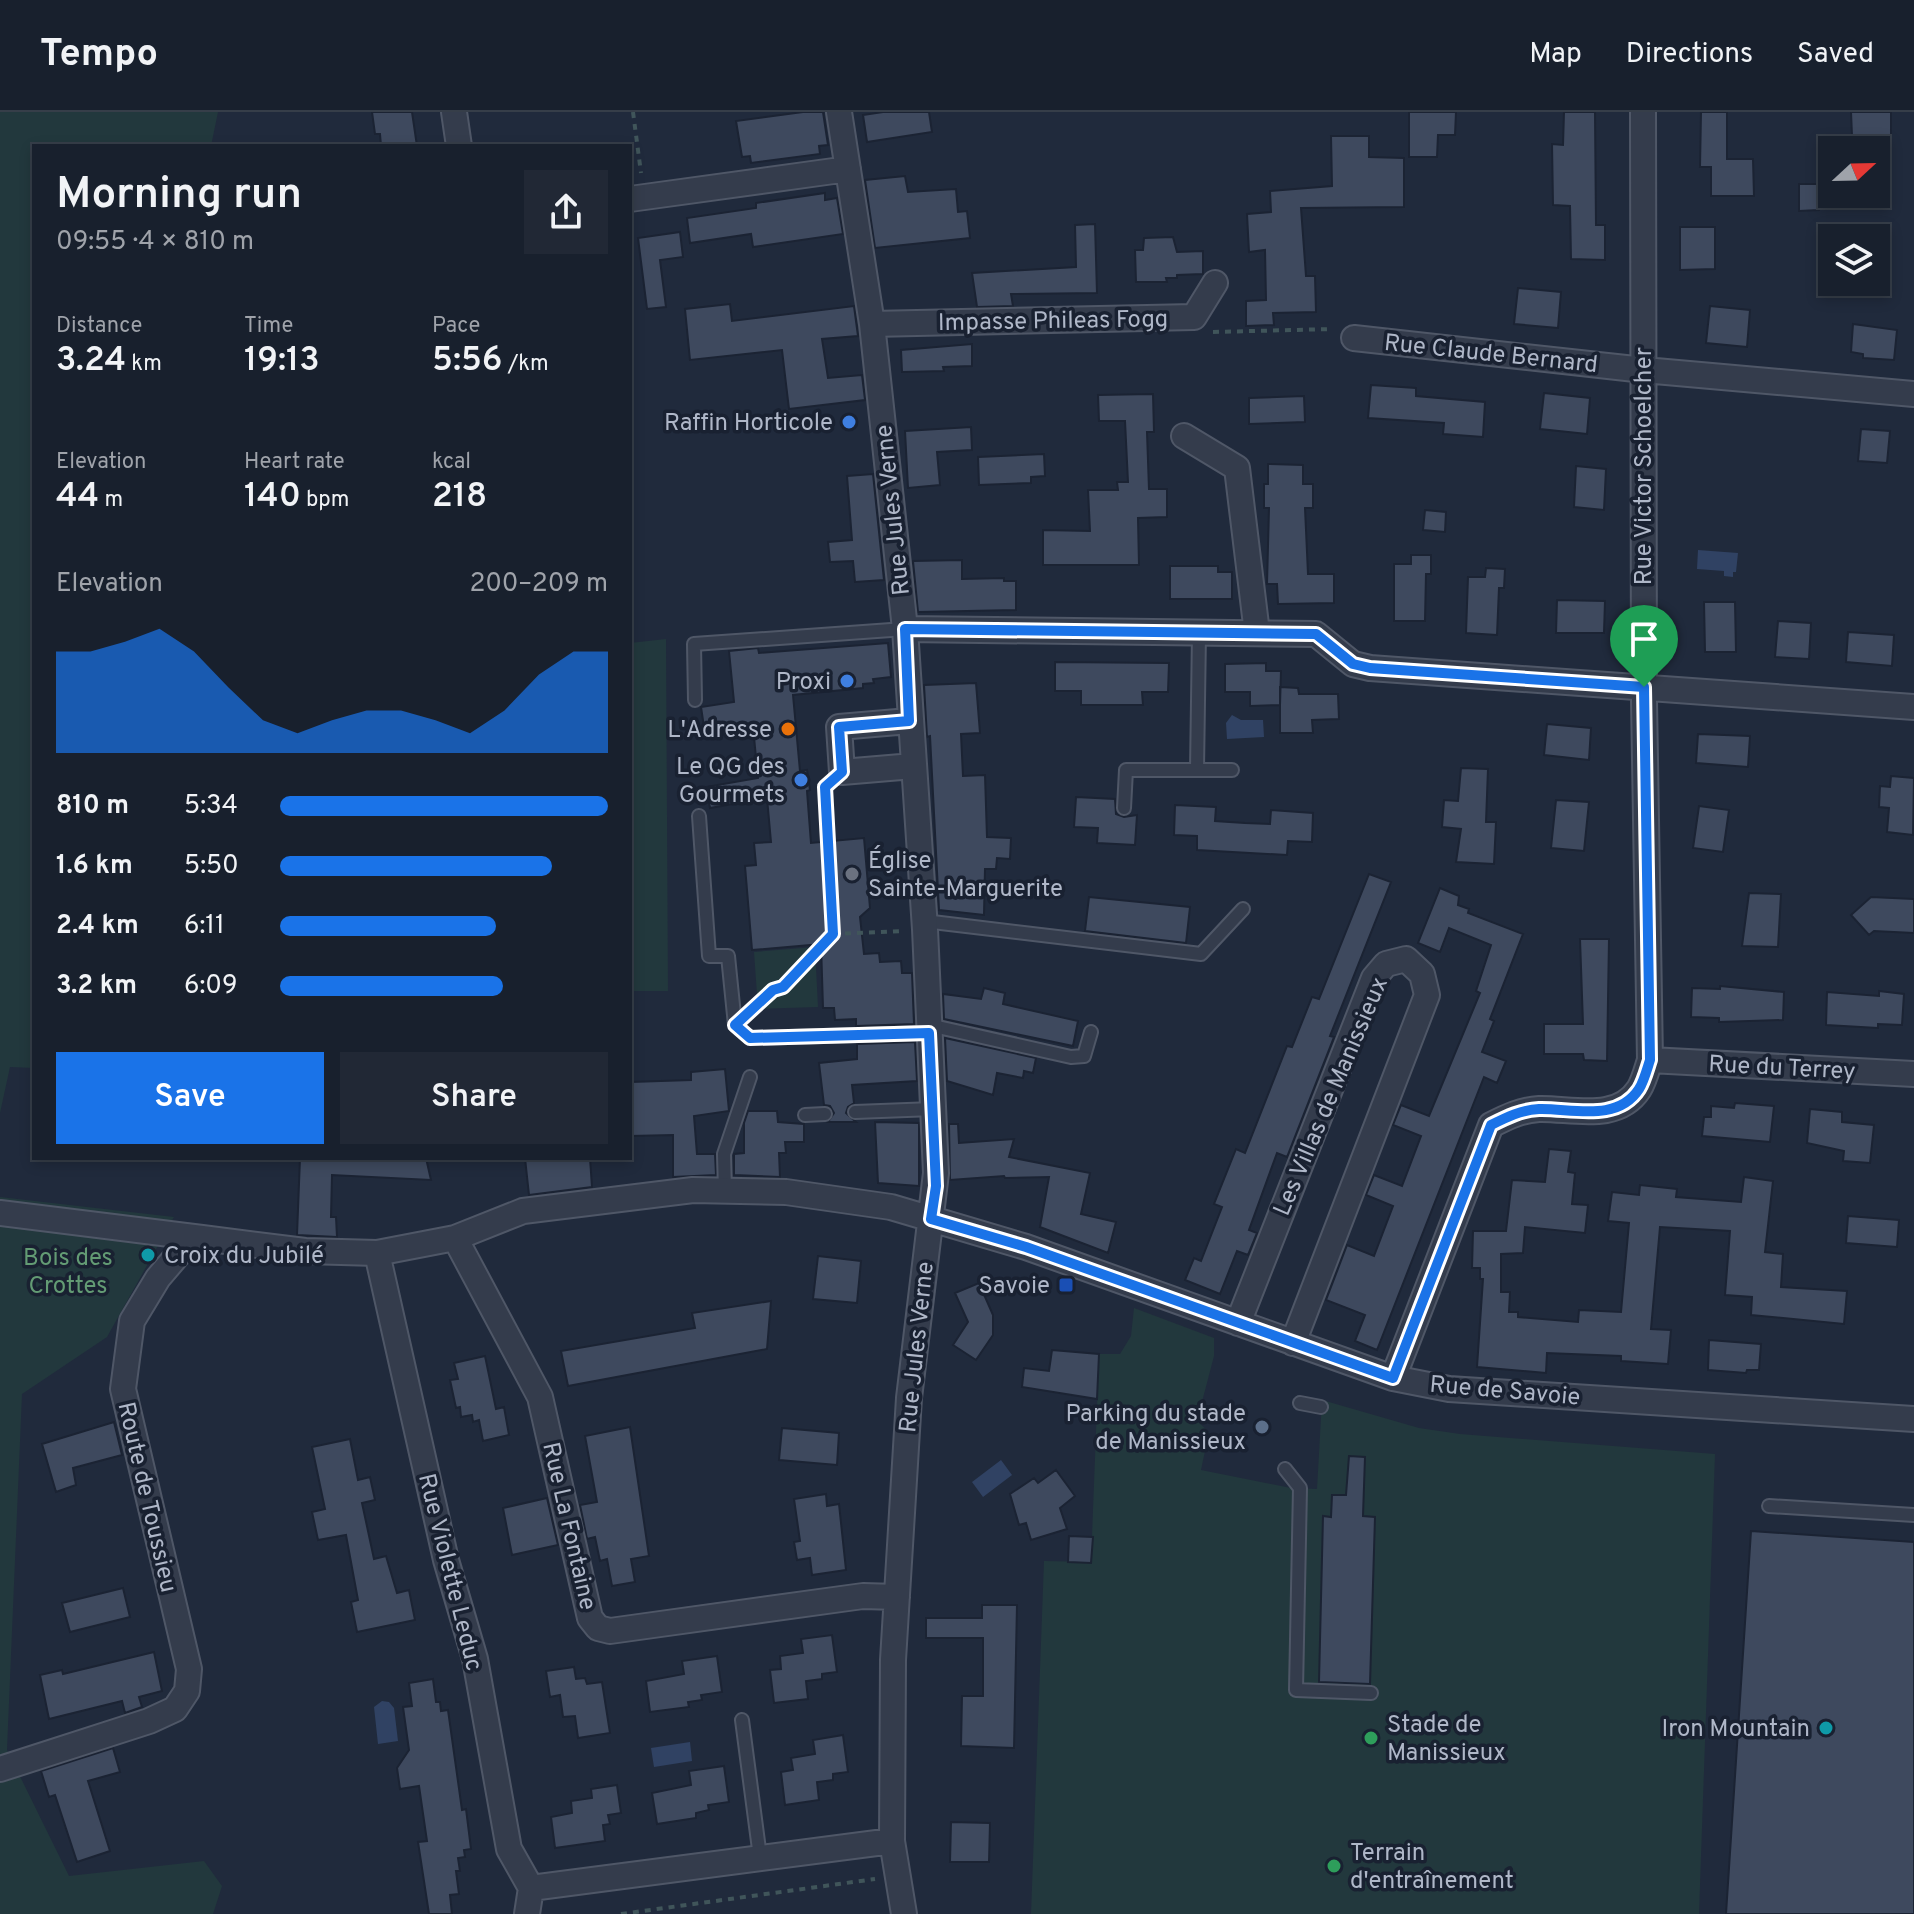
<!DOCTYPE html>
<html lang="en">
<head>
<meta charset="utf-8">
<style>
  :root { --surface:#18202d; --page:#212835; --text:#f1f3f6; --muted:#9fa3aa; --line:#363e49; --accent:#1a73e8 }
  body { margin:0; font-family:Overpass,sans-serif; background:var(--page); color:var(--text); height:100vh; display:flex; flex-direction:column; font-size:30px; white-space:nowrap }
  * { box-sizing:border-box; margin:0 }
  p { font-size:26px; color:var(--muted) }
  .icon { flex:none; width:44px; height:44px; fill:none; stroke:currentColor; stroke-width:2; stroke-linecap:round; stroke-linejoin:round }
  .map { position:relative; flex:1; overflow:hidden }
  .drawer { position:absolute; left:32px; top:32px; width:600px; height:1016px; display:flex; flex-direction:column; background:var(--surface); border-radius:0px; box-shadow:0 4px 12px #0003,0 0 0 2px var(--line) }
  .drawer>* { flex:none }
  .needle { width:52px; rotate:68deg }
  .controls { position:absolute; left:1818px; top:24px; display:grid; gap:16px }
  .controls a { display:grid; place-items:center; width:72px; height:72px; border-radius:0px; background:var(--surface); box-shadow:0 4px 12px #0003,0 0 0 2px var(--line); font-size:40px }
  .pin { position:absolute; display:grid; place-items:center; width:68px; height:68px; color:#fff; margin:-82px -34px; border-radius:50% 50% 50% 0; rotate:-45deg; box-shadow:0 0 8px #0007 }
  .pin .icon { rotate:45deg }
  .round { display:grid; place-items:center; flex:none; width:84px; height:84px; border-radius:0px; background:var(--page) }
  .summary { display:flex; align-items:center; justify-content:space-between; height:136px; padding:0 24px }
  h1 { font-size:44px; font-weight:600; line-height:60px }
  .metrics { display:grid; grid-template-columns:repeat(3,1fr); gap:12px; height:136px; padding:8px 24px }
  .metrics div { display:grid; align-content:center }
  .metrics b { font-size:34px; font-weight:600 }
  .metrics small { font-size:22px; font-weight:400 }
  .metrics p { font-size:22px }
  .chart { height:224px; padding:16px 24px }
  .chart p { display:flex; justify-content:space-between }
  .chart svg { width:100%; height:144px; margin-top:8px; fill:var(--accent); opacity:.7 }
  .button { display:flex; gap:16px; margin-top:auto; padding:16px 24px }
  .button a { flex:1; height:92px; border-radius:0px; background:var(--accent); color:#fff; font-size:32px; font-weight:600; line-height:92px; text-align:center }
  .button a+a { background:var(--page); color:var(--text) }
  ul { padding:0 24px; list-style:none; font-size:26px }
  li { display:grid; grid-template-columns:128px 96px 1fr; align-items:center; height:60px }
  li i { height:20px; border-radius:10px; background:var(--accent) }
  header { display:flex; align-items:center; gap:48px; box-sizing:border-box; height:112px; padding:0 40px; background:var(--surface); border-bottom:2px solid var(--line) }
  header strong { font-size:38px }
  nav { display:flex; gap:44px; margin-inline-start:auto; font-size:28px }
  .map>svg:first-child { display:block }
  .green { fill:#22383d }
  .water { fill:#304263 }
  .building { fill:#3e495e; stroke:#1b2333; stroke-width:2 }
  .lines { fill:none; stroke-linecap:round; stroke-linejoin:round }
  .service-casing { stroke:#4f5767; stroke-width:16 }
  .minor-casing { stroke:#4f5767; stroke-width:28 }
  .path { stroke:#40555a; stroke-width:4; stroke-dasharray:6 6; stroke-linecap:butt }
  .service { stroke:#343c4c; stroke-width:12 }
  .minor { stroke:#343c4c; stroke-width:24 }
  .route-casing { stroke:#fff; stroke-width:16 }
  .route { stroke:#1a73e8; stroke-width:10 }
  .shop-dot { fill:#3f7fe0; stroke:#192131; stroke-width:3 }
  .food-dot { fill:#e8710a; stroke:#192131; stroke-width:3 }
  .worship-dot { fill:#6b7280; stroke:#192131; stroke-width:3 }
  .culture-dot { fill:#0f9aa8; stroke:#192131; stroke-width:3 }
  .transit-dot { fill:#1a4fb4; stroke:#192131; stroke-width:3 }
  .service-dot { fill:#5c6f8a; stroke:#192131; stroke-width:3 }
  .leisure-dot { fill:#2e9e5b; stroke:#192131; stroke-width:3 }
  .labels { text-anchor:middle; stroke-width:7; stroke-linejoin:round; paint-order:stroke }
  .street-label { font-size:24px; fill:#afb7c8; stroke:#192131 }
  .poi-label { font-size:24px; fill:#afb7c8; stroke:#192131; text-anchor:end }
  .park-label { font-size:24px; fill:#639b74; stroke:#192131 }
</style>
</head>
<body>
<header>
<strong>Tempo</strong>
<nav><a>Map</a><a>Directions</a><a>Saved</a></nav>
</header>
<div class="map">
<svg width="1914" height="1802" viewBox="0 0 1914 1802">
  <rect width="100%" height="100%" fill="#202a3c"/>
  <path class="green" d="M0,0H218L211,34H34V956L10,955L0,1001Z
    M666,527L668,879H630V531Z
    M815,835L818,895L758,897L754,840Z
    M0,1085L174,1105L107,1225L22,1282L7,1638L69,1764L204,1749L222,1774L213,1802H0Z
    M1134,1196L1214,1226V1244L1197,1309L1209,1320L1201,1358L1291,1376L1317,1377L1322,1288L1419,1316L1460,1322L1715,1342L1699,1802H1031L1044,1449L1091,1450L1099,1242H1120L1131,1224Z"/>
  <path class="water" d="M1698,438L1738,441L1736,460H1733V465L1724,464V459L1697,457Z
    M1232,603L1241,608H1263L1264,625L1227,627L1226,611Z
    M1001,1348L1012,1363L983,1385L972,1370Z
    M382,1589L389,1590L394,1596L398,1629L378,1632L374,1595Z
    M690,1630L692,1649L654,1655L651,1636Z"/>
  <path class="building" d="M372,0H412L417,34H381L380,22H375Z
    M803,0H823L828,33L819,34L820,42L751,51L750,44L742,45L736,9Z
    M883,0H929L932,20L867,30L863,3Z
    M1409,0H1456L1455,23H1438L1437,45H1409Z
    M1564,0H1595L1596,113H1605V148L1571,147L1570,94L1553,93L1552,32L1563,33Z
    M1701,0H1727V47H1753L1754,84H1711V55H1700Z
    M1851,0H1891V23L1852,24Z
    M1331,24H1369V45L1404,46V95L1301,96L1306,164H1315L1316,200L1273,201L1274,213L1246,214V189L1266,188L1265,138L1249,140L1247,102L1271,100L1270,79L1332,74Z
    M905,64L908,80L956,77L958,100L967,99L970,126L875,136L865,68Z
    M1799,72H1818L1819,98L1799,99Z
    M825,81V88L837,86L843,122L753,135L751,122L690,131L687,106L756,96V91Z
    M1095,112L1097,181L1011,182L1013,194L977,195L972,161L1076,155L1075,113Z
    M1680,115H1715V157L1680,158Z
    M680,120L683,145L660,148L666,195L647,197L638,126Z
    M1173,125L1177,140L1203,139V162L1177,163V166H1166L1167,170H1136L1135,138H1143L1144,126Z
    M1518,176L1561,180L1558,216L1514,212Z
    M730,192L732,209L854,194L858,224L822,227L828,266L862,263L865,288L789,297L782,238L690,248L685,197Z
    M1710,194L1750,198L1747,235L1706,231Z
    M1853,212L1897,218L1894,248L1863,246V242L1851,240Z
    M972,232V254L943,255L944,259L902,260L901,238Z
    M1371,273L1416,276V284L1485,290L1483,325L1443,322L1444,311L1368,306Z
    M1544,281L1590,286L1587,322L1540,317Z
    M1153,282L1154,320H1147L1149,377H1167V405L1138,406L1139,453H1043V418L1090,419L1088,378H1118L1117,370H1128L1125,309H1099L1098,283Z
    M1304,284L1305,310L1249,312V286Z
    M971,315L972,338L937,340L940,373L908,376L905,319Z
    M1861,317L1890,319L1887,351L1858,349Z
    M1044,342L1045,364L1031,365V371L979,373L978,345Z
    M1268,352L1303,353V372H1313V396H1305L1308,462H1334V491L1278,492L1277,472H1267L1269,396H1264V372H1268Z
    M1576,354L1606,357L1604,398L1574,395Z
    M873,362L884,468L855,470L853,449L830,450L828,430L852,428L847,364Z
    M1425,398L1446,400L1445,420L1423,418Z
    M1411,443H1431V462H1426L1425,509H1394V452H1411Z
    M962,448V467L1004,466V469H1016V498L918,500L913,449Z
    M1170,454H1218V460H1232V487H1170Z
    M1486,456L1505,457L1504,476H1499L1497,523L1466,521L1468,465H1485Z
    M1557,488L1605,489L1604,521H1556Z
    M1704,490H1735L1736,540H1705Z
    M1778,509L1811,511L1809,547L1775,545Z
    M1848,520L1894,523L1892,554L1846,550Z
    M888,531L891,565L873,567L874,571L863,572V576L793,583L800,659L807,658L810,678L807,679L811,731L864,726L870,796L860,805L864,842L879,841L880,850L901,849L902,861H912L914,912L856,914V907L835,908L834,896H823L821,832L752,838L745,754L756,753L754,731L771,730L767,686L710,696L706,675L758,666L753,615L705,622L701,595L734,590L729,539L758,536L759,541Z
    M1055,550L1169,551L1168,580H1142L1143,593H1081V579H1055Z
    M1266,551V559H1281L1280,593L1250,594V580H1225V552Z
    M976,571L980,621L961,622L963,664L985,663L987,725L1011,726L1010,747L997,746L996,757H985L984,803L939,798L930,624L927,625L924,573Z
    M1280,575L1298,576L1299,582H1338L1339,607L1312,608L1313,621H1280Z
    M1547,612L1591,616L1589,648L1544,643Z
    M1698,622L1750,624L1748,655L1696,651Z
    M1461,656L1488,657L1486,710H1496L1494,752L1456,750L1461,717L1442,715L1444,688L1458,689Z
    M1891,664L1914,666L1913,723L1887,720L1889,696L1879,695L1880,674L1890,675Z
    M1076,685L1115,687L1116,702L1124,705L1137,703L1135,733L1097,731L1098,716L1074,715Z
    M1556,688L1589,690L1584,739L1551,736Z
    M1175,693L1216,695L1215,709L1245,711L1270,712L1271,698L1313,701L1312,730L1288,729L1287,743L1197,738V724L1174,723Z
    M1699,694L1729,698L1723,740L1693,736Z
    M1369,762L1391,770L1330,924L1334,925L1287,1045L1277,1041L1249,1118L1257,1121L1248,1143L1237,1139L1220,1182L1185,1168L1194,1146L1201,1149L1222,1095L1214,1092L1236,1037L1245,1041L1287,934L1292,935L1312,885L1319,887Z
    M1440,776L1459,784L1458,793L1469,797L1468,801L1523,822L1490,907L1494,909L1482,940L1506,949L1497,971L1484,965L1377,1238L1355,1229L1365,1203L1326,1188L1347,1133L1374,1144L1393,1094L1366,1083L1374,1063L1402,1074L1421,1024L1393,1013L1401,993L1429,1004L1480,881L1476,879L1491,833L1449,816L1440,840L1418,831Z
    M1749,781L1781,782L1778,835L1742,834Z
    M1089,785L1190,795L1186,831L1085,819Z
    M1871,785L1914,787V821L1874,819L1869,823L1851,803Z
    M1580,827H1609L1607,949L1584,948L1583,942H1544V912H1583Z
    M1720,874L1784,880L1783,908L1719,910V906L1691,905L1692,876L1720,877Z
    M984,876L1005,881L1003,892L1078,909L1073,934L944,907L943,882L981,887Z
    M1879,879L1904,882L1902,913L1878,912V916L1826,913L1827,880L1879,884Z
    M945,926L1036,946L1033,961L1024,959L1023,966L997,961L993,983L947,969Z
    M915,930L917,969L852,973L854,991L848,995L846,1001L856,1010H828L834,1001L830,994L824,993L819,951L857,947V932Z
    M725,957L729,999L694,1004L697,1042H715L716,1063L673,1065V1023L630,1024V970L691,968V960Z
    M1735,991L1774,994L1770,1030L1702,1024L1704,1005H1711V994L1734,996Z
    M1810,997L1842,1000V1010L1874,1013L1870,1051L1843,1049L1844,1039L1807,1031Z
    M748,999H777L778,1010L804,1012V1030H785L786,1041H779L780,1065L734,1063V1042L744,1041V1011Z
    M875,1010L919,1011V1074L878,1071Z
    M949,1012H958L959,1031L1014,1027L1009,1045L1090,1061L1081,1102L1116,1110L1108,1141L1040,1115L1049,1065L1005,1066L1004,1064L950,1068Z
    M1549,1037L1571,1039L1568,1060L1575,1061L1572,1092L1588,1093L1585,1121L1525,1115L1523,1141L1501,1142V1180H1510L1509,1200H1518V1205L1578,1210L1579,1198L1621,1200L1629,1111L1608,1109L1612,1080L1639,1083L1640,1073L1677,1077L1676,1085L1741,1090L1744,1065L1773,1069L1765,1140L1783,1142L1781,1175L1847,1179L1844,1212L1751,1203L1752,1185L1725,1183L1730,1119L1660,1115L1651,1217L1671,1218L1668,1252L1621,1249V1244L1547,1241L1546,1261L1477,1255L1483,1167H1480V1156H1472L1473,1119H1506L1512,1068L1545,1070Z
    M300,1046H426L431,1068L332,1063L331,1105H336L337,1125L297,1123Z
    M525,1046H590L592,1075L529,1083Z
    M1848,1104L1899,1108L1897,1135L1846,1131Z
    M818,1144L861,1149L857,1191L813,1187Z
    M979,1171L993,1203V1223L976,1248L953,1233L968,1210L955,1181Z
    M771,1189L767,1237L568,1274L561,1239L695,1216L692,1201Z
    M1709,1228L1761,1232L1759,1258H1747L1746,1261L1708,1258Z
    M1052,1238L1099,1242L1097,1287L1022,1275L1024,1256L1049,1259Z
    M485,1244L496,1297L504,1295L509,1323L483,1329L479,1308L473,1310L472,1303L461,1305L460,1295L456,1296L450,1268L458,1267L454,1251Z
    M114,1310L122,1343L73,1356L76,1373L56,1380L42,1332Z
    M630,1315L649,1444L631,1447L635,1470L612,1474L607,1447L600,1449L595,1425L587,1427L580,1393L597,1390L585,1324Z
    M782,1316L839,1321L837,1353L779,1348Z
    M350,1327L358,1368L370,1365L375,1388L362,1391L374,1447L386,1444L397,1481L409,1478L415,1508L357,1520L351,1490L358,1488L346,1423L318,1428L312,1400L325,1397L312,1335Z
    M1349,1344L1365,1345L1363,1404L1375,1405L1370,1572L1319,1570L1323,1404L1331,1405L1332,1383H1346Z
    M1056,1358L1075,1384L1060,1396L1067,1417L1031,1428L1026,1411L1019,1413L1010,1382L1034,1366L1038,1371Z
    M826,1382L827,1394L839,1392L846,1458L812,1463L810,1446L797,1448L794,1430L800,1429L794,1387Z
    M547,1386L558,1433L512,1443L503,1396Z
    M1751,1419L1914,1430V1802H1726Z
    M1069,1424L1093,1425L1091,1451L1068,1450Z
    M123,1476L130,1505L70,1520L62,1491Z
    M982,1493H1017L1014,1636L961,1634L962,1584H983V1526H926V1506H982Z
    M832,1523L837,1560L822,1562V1567L806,1569L808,1587L774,1591L770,1558L781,1557L780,1544L803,1541L801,1527Z
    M154,1540L162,1579L139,1585L142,1595L125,1601L122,1589L49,1607L40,1563L62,1558L63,1562Z
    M717,1544L722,1580L701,1583L702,1588L688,1590L689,1595L650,1600L646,1569L684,1562L682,1549Z
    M574,1555L576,1567L585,1566L587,1572L602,1570L610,1621L578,1626L575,1604L563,1605L560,1583L550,1585L546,1559Z
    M433,1567L436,1590H440L441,1599L448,1598L462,1698L466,1697L471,1737L464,1738L465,1745L458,1746L460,1759H456L459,1782L450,1783L452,1802H429L418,1730L427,1729L419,1674L400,1677L397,1656L409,1638L403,1595L412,1594L409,1571Z
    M843,1623L848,1660L833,1662V1668L817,1670L819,1688L785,1693L781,1660L793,1658L791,1646L815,1642L813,1628Z
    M113,1636L120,1660L88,1669L110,1739L77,1750L55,1683L49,1685L41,1659Z
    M724,1654L729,1690L708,1693L709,1698L696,1701V1706L657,1712L652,1681L691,1673L689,1659Z
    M617,1673L621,1701L608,1703L610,1712L603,1713L605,1729L555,1736L551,1705L572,1701L571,1689L592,1686L591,1677Z
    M951,1710L990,1711L989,1750H950Z"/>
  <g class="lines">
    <g class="service-casing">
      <path id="service" d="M695,588L694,532L905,517
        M1197,658L1199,521
        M1124,696L1126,658H1232
        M699,704L709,844H728L735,913L750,926L929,921
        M924,809L1201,842L1243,797
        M929,913L1071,945L1084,944L1091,920
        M855,1000L933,997
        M805,1003L825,1002
        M725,1079L724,1042L750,965
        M1300,1291L1321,1295
        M1285,1357L1300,1376L1296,1578L1371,1581
        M1769,1394L1914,1403
        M742,1608L760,1745"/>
    </g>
    <g class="minor-casing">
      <path id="minor" d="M454,0L459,34
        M839,0L872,212L905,517L925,817L936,1061L909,1286L893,1548L892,1729L904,1802
        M630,87L848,57
        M872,212L1194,205L1215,171
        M1354,226L1644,258L1914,282
        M1184,324L1237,356L1257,521
        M905,517L1316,522L1353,552L1370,556L1914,595
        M909,609L839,615L842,660L913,654
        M1650,948L1914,962
        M0,1101L202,1126
        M455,1126L540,1285L590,1506L598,1516L610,1519L863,1484L897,1485
        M377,1141L446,1448L475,1547L509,1737L531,1776L527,1802
        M1238,1211L1374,866L1386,852L1406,847L1422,862L1427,883L1293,1231
        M1393,1266L1491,1013C1507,1005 1521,998 1539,997C1571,996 1617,1011 1639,977C1644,969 1647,957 1650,948L1644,588L1643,0
        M0,1657L149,1609L175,1597L187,1579L189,1557L123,1277L132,1209L158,1166L181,1139L202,1126L305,1139L377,1141L455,1126L523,1099L693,1078L786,1080L891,1095L1026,1135L1393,1266L1449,1277L1914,1307
        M531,1776L892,1729"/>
    </g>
    <path class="path" d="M633,0L641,61
      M1213,220L1332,217
      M833,822L903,819
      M750,899L773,878L783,875L833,822L825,678
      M621,1802L875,1767"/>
    <use href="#service" class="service"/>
    <use href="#minor" class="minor"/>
  </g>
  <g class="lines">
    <g class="route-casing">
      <path id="route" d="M905,517L1316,522L1353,552L1370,556L1644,575L1650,948C1647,957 1644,969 1639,977C1617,1011 1571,996 1539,997C1521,998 1507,1005 1491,1013L1393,1266L1026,1135L931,1107L936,1074L929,921L750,926L735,913L773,878L783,875L833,822L825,675L842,660L839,615L909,609Z"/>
    </g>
    <use href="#route" class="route"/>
  </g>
  <g class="shop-dot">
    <circle cx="849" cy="310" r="8"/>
    <circle cx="847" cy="569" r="8"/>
    <circle cx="801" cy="668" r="8"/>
  </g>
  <circle class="food-dot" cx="788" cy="617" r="8"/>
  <circle class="worship-dot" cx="852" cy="762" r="8"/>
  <g class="culture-dot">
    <circle cx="148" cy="1143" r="8"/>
    <circle cx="1826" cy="1616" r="8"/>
  </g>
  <rect class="transit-dot" x="1058" y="1165" width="16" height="16" rx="4"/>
  <circle class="service-dot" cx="1262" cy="1315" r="8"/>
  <g class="leisure-dot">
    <circle cx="1371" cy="1626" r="8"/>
    <circle cx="1334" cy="1754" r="8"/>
  </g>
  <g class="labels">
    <g class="street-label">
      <text transform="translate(1053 208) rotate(-1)" y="8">Impasse Phileas Fogg</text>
      <text transform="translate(1491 241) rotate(6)" y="8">Rue Claude Bernard</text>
      <text transform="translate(1643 354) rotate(-90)" y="8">Rue Victor Schoelcher</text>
      <text transform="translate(892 398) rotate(-96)" y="8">Rue Jules Verne</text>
      <text transform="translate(1782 955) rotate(3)" y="8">Rue du Terrey</text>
      <text transform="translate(1330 984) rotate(-67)" y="8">Les Villas de Manissieux</text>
      <text transform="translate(916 1235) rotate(-84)" y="8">Rue Jules Verne</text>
      <text transform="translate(1505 1278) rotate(5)" y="8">Rue de Savoie</text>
      <text transform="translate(148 1385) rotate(77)" y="8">Route de Toussieu</text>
      <text transform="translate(570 1414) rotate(77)" y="8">Rue La Fontaine</text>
      <text transform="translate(451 1460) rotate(76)" y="8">Rue Violette Leduc</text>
    </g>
    <g class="poi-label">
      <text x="833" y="318">Raffin Horticole</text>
      <text x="831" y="577">Proxi</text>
      <text x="772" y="625">L'Adresse</text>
      <text x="785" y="662">Le QG des<tspan x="785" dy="28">Gourmets</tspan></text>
      <text x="868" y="756" text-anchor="start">Église<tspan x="868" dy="28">Sainte-Marguerite</tspan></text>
      <text x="164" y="1151" text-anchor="start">Croix du Jubilé</text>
      <text x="1050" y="1181">Savoie</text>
      <text x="1246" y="1309">Parking du stade<tspan x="1246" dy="28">de Manissieux</tspan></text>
      <text x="1387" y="1620" text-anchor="start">Stade de<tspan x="1387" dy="28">Manissieux</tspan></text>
      <text x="1810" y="1624">Iron Mountain</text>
      <text x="1350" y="1748" text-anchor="start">Terrain<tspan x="1350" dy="28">d'entraînement</tspan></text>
    </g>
    <g class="park-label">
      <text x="68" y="1153">Bois des<tspan x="68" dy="28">Crottes</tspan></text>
    </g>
  </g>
</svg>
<div class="controls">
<a><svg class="needle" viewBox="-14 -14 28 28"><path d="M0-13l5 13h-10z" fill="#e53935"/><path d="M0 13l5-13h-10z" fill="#9fa3aa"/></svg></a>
<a><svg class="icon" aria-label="layers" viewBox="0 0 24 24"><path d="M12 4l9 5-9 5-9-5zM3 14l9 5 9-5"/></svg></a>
</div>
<div class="pin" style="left:1644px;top:575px;background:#1e9e55"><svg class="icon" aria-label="arrive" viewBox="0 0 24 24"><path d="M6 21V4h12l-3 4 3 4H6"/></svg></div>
<section class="drawer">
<div class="summary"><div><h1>Morning run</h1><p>09:55 · 4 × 810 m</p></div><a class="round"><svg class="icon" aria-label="share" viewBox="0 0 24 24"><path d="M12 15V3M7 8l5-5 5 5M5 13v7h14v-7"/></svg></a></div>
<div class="metrics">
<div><p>Distance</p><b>3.24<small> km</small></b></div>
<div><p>Time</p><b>19:13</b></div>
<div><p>Pace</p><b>5:56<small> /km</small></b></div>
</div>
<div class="metrics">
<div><p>Elevation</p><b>44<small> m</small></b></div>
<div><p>Heart rate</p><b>140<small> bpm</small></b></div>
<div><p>kcal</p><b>218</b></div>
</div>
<div class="chart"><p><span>Elevation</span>200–209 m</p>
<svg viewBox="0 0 160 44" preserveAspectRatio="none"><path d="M0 44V13L10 13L20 10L30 6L40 13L50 24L60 34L70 38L80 34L90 31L100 31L110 34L120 38L130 31L140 20L150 13L160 13V44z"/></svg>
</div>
<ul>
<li><b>810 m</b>5:34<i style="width:100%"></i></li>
<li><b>1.6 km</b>5:50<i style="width:83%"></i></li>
<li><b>2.4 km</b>6:11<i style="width:66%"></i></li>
<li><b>3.2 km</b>6:09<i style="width:68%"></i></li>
</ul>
<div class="button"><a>Save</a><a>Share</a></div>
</section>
</div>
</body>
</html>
